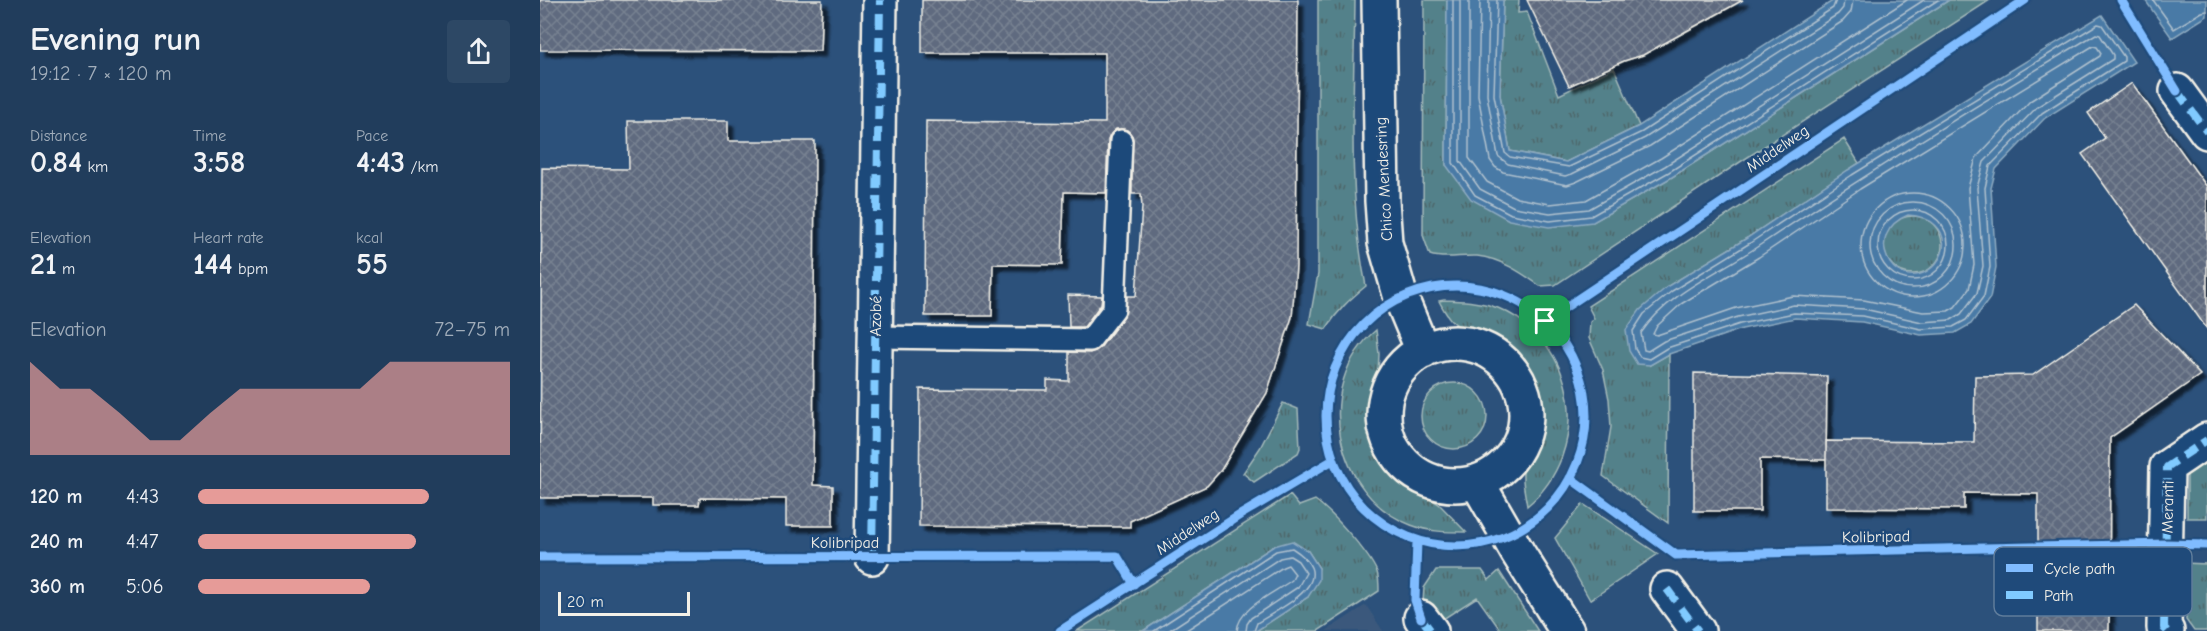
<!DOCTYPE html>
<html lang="en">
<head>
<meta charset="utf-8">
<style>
  :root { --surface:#213d5c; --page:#2d4865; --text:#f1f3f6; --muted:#a2aebb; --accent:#e69b98 }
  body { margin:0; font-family:"Comic Neue",sans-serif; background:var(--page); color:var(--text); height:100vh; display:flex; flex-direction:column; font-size:22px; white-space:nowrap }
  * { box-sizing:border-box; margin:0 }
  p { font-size:20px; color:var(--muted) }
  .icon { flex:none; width:33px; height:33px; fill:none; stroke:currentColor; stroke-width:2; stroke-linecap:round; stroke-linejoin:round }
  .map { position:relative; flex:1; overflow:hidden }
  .details { display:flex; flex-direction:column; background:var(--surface); width:540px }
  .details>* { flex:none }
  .scale { position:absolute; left:18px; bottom:15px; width:132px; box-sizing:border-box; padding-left:6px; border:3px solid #f4f1e8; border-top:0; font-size:16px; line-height:21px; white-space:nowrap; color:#f4f1e8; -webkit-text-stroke:4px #1f4a7a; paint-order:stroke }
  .pin { position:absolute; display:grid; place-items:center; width:51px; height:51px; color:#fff; margin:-26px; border-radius:12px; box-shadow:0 3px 9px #0006 }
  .round { display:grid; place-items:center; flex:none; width:63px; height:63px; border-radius:6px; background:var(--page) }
  .head { display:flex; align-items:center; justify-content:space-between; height:102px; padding:0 30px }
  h1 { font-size:33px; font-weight:600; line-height:45px }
  .stats { display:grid; grid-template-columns:repeat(3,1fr); gap:9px; height:102px; padding:6px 30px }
  .stats div { display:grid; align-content:center }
  .stats b { font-size:30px; font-weight:600 }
  .stats small { font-size:16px; font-weight:400 }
  .stats p { font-size:16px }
  .chart { height:168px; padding:12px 30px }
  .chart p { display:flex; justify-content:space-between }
  .chart svg { width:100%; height:108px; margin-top:6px; fill:var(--accent); opacity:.7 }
  ul { padding:0 30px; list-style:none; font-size:20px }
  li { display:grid; grid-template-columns:96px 72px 1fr; align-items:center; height:45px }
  li i { height:15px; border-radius:8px; background:var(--accent) }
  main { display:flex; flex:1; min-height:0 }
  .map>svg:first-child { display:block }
  .built { fill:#3b597c }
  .grass { fill:url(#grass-tufts); stroke:#a4b9b9; stroke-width:1.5 }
  .water { fill:#497aa6; stroke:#8daac0; stroke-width:1.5; fill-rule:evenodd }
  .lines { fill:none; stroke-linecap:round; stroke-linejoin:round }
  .shore { stroke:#b0c1ce; stroke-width:1.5 }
  .building { fill:url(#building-cross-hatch); stroke:#f4f1e8; stroke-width:1.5; filter:url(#shadow) }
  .service-casing { stroke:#f4f1e8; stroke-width:26 }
  .minor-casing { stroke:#f4f1e8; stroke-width:38 }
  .tertiary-casing { stroke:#f4f1e8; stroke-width:38 }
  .service { stroke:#1f4a7a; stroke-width:21 }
  .minor { stroke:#1f4a7a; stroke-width:33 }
  .tertiary { stroke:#1f4a7a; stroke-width:33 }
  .quiet { stroke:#80caff; stroke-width:8; stroke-dasharray:15 8; stroke-linecap:butt }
  .cycleway-casing { stroke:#1f4a7a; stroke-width:13 }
  .cycleway { stroke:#80bcff; stroke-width:9 }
  .labels { text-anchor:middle; stroke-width:5; stroke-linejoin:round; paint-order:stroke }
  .street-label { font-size:16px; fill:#f4f1e8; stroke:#1f4a7a }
  .key { fill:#1f4a7a; stroke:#5f7c9b; stroke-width:1.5 }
  .key-label { font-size:16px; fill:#f4f1e8 }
</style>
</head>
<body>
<main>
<section class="details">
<div class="head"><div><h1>Evening run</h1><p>19:12 · 7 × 120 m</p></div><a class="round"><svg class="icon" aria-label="share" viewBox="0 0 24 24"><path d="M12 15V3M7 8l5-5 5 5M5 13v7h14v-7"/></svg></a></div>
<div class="stats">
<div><p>Distance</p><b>0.84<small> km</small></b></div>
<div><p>Time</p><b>3:58</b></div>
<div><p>Pace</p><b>4:43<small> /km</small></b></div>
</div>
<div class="stats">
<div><p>Elevation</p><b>21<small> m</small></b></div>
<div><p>Heart rate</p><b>144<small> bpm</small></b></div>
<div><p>kcal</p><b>55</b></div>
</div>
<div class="chart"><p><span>Elevation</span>72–75 m</p>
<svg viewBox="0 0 160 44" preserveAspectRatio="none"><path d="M0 44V6L10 17L20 17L30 27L40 38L50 38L60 27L70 17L80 17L90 17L100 17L110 17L120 6L130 6L140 6L150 6L160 6V44z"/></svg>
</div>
<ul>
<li><b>120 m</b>4:43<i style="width:74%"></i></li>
<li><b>240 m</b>4:47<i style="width:70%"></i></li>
<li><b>360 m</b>5:06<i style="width:55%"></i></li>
</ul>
</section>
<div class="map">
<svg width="1667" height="631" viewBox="0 0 1667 631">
  <defs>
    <pattern id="grass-tufts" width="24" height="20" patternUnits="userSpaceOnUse" patternTransform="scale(1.5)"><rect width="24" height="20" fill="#53818a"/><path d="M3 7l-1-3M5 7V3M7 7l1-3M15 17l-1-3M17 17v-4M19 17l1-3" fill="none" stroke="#4e676b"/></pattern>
    <pattern id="building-cross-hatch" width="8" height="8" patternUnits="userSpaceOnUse" patternTransform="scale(1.5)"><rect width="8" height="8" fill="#5f6b7f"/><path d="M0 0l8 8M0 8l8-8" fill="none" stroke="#778191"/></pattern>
    <filter id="shadow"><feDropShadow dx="5.5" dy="5.5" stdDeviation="1.5" flood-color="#0009"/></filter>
  </defs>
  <rect width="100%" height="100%" fill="#2c517b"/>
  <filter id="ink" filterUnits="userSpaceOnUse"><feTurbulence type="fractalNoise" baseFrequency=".0167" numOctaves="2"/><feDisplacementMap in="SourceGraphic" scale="12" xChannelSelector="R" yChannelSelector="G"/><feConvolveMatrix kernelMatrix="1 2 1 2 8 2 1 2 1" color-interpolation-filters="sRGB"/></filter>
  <g filter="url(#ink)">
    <path class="built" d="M826,605L843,631H786Z"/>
    <path class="grass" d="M778,0H815C814,95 807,193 826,286C810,299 797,311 786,329L769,324L778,274Z
      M884,0H907L906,165L1053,222L1132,177L1409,0H1450L1191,168L1015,285L1000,286C982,273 960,258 937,256C921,255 905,260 890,255L883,235Z
      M963,0H979L978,13L987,12L1019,95L1074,68L1099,126L1026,162L970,151L960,95Z
      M1304,139L1319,163L1207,238L1128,286L1110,365L1129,354L1128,523L1063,476L1071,427L1069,399L1063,370L1049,338L1050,322L1054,318L1048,306Z
      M1344 245a29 29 0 1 1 58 0a29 29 0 1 1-58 0Z
      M904,300C922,301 940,301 958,308C1040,342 1053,451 987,506C985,493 981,479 984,465C990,439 1002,423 994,394C988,371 972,354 952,342C939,335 923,331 912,321C906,315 903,308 899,301Z
      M836,330L839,354L838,373L831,412L832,426L842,459L864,482L899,504L926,532C907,532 889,532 871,525C794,496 772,384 836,330Z
      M881 416a33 33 0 1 1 66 0a33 33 0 1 1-66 0Z
      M743,403L758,409L760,448L758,453L714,482L703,473L720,448Z
      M1667,461V518H1647V475Z
      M750,495L759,506L775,500C792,512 829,553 837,572C839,578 839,585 839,591L778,631H716L768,597L779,568L768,551L734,546L603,631H537Z
      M1043,504L1118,554L1050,600L1015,538Z
      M1643,563L1667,564V631H1654L1646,620L1647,587Z
      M896,570H942L949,580L959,571L998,631H961L937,597L900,621L883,603L884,588Z"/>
    <path class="water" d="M907,0H963L960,95L970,151L1026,162L1099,126L1294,0H1409L1132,177L1053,222L1009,227L969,220L931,199L906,165Z
      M1605,0H1667V16L1632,38Z
      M1562,15L1594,62L1505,118L1456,169L1451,188L1456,267L1450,298L1431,324L1415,333L1381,335L1322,322L1255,318L1202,329L1129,354L1110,365L1097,364L1089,351L1086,330L1100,310L1128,286L1207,238L1308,170ZM1368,215C1389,216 1409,229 1402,253C1399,261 1394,267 1387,271C1352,291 1322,234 1368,215Z
      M752,541L768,551L779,568V580L768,597L716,631H603L734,546Z"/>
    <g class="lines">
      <path class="shore" d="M913,0V163L935,195L971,214L1010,221L1051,216L1129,172L1398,0
        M920,0V161L940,189L974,207L1010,213L1049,209L1125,166L1384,0
        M929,0V158L947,182L977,198L1010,204L1046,200L1121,158L1367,0
        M940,0L938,95L950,160L955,167L963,172L1027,185L1036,182L1110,146L1303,21L1311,12L1313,0
        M949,0L947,95L958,156L968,164L1025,176L1032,174L1105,138L1298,14L1303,8L1304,0
        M957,0L954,95L965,153L970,157L1029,167L1102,132L1293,8L1296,0
        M1613,0L1634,29L1662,12L1667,11
        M1558,24L1562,25L1584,57V61L1502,113L1450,166L1445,188L1450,267L1444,296L1426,320L1413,327L1381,329L1323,316L1254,313L1200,324L1127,348L1109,359L1100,357L1095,349L1093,331L1104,314L1132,291L1210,243L1312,175Z
        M1556,34L1560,35L1573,55V59L1497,107L1444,162L1437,188L1443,266L1437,293L1421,314L1411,320L1382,322L1324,309L1254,305L1198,317L1124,341L1108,351L1104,350L1101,333C1129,292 1177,274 1217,247C1328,173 1441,102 1556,34Z
        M1553,46L1557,47L1561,53L1560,56L1490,101L1436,158L1428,188L1434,265L1429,289L1415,307L1408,311L1383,312L1324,300L1253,296L1196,308L1117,335L1113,334L1117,326L1141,304L1219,257L1320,189Z
        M1321 245a52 52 0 1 1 104 0a52 52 0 1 1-104 0Z
        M1330 245a43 43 0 1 1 86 0a43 43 0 1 1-86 0Z
        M1338 245a35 35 0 1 1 70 0a35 35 0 1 1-70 0Z
        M614,631L736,551L752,548C803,580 745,605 717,623L714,631
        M628,631L740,558L750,556L758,561L766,573L758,587L711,618L707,624L706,631
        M645,631L743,567L748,565L755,574L752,580C734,593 698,608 697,631"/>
    </g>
    <path class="building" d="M0,0H282L280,51L0,50Z
      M382,0H758L756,266L752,317L727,393L681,470L667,486L590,521V527L379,526L380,389L507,390V380L529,381V352L550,353L560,348L584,316L587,296H596L602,207L601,194H592V136L587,130L576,129L571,134L568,140L566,193L524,192L522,265L453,264L452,316H385L386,121L565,123V53H382Z
      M987,0H1203L1103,55L1084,61L1029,86Z
      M1592,83L1667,187V329L1542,154L1565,138L1548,113Z
      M88,121H188V141H275L273,485L293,486V526H246V499L160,498L159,505H113V498H0L2,168L89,169Z
      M528,295L562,296L561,304L544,327H529Z
      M1594,305L1660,375L1570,438L1569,631H1498V494L1424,493V509L1286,508V441L1434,442L1435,376L1493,375Z
      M1154,373L1287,376L1286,460L1220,459V511H1154Z"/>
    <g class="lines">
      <g class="service-casing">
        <path id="service" d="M335,337L550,340L574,309L581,141"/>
      </g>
      <g class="minor-casing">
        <path id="minor" d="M1637,91L1667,132
          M332,557L340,0
          M1127,589L1158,631
          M881,618L891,631
          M1627,631L1624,628L1627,467L1667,440"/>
      </g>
      <g class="tertiary-casing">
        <path id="tertiary" d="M839,0L842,201L845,243L861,298L883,351
          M844 414a71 71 0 1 1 142 0a71 71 0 1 1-142 0Z
          M937,482L978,553L1027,631"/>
      </g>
      <use href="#service" class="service"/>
      <use href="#minor" class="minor"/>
      <use href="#tertiary" class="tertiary"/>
      <path class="quiet" d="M1637,91L1667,132
        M332,557L340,0
        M1127,589L1158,631
        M881,618L891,631
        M1627,631L1624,628L1627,467L1667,440"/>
      <g class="cycleway-casing">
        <path id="cycleway" d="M1581,0L1637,91
          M786 416a130 130 0 1 1 260 0a130 130 0 1 1-260 0Z
          M1005,321L1485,0
          M1030,478L1136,555L1627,544L1667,545
          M877,541L875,600L881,618
          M0,557L577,556L594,584
          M520,631L700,515L793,460"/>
      </g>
      <use href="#cycleway" class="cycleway"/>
    </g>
  </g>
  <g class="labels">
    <g class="street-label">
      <text transform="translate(1237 148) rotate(-34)" y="6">Middelweg</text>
      <text transform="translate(843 179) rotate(-93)" y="6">Chico Mendesring</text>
      <text transform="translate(335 316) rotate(-89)" y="6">Azobé</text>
      <text transform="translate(1627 507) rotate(-89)" y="6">Meranti</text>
      <text transform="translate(647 531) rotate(-33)" y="6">Middelweg</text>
      <text transform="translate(1336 536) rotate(-1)" y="6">Kolibripad</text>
      <text x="305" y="548">Kolibripad</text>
    </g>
  </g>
  <rect x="1454" y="547" width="198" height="69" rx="9" class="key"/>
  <rect x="1466" y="564" width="27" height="8" fill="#80bcff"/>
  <rect x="1466" y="591" width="27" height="8" fill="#80caff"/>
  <g class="key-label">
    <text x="1504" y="574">Cycle path</text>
    <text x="1504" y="601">Path</text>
  </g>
</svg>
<div class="scale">20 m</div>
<div class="pin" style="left:1005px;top:321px;background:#1e9e55"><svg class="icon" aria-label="arrive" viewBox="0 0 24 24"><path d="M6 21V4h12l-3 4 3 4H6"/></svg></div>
</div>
</main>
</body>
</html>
